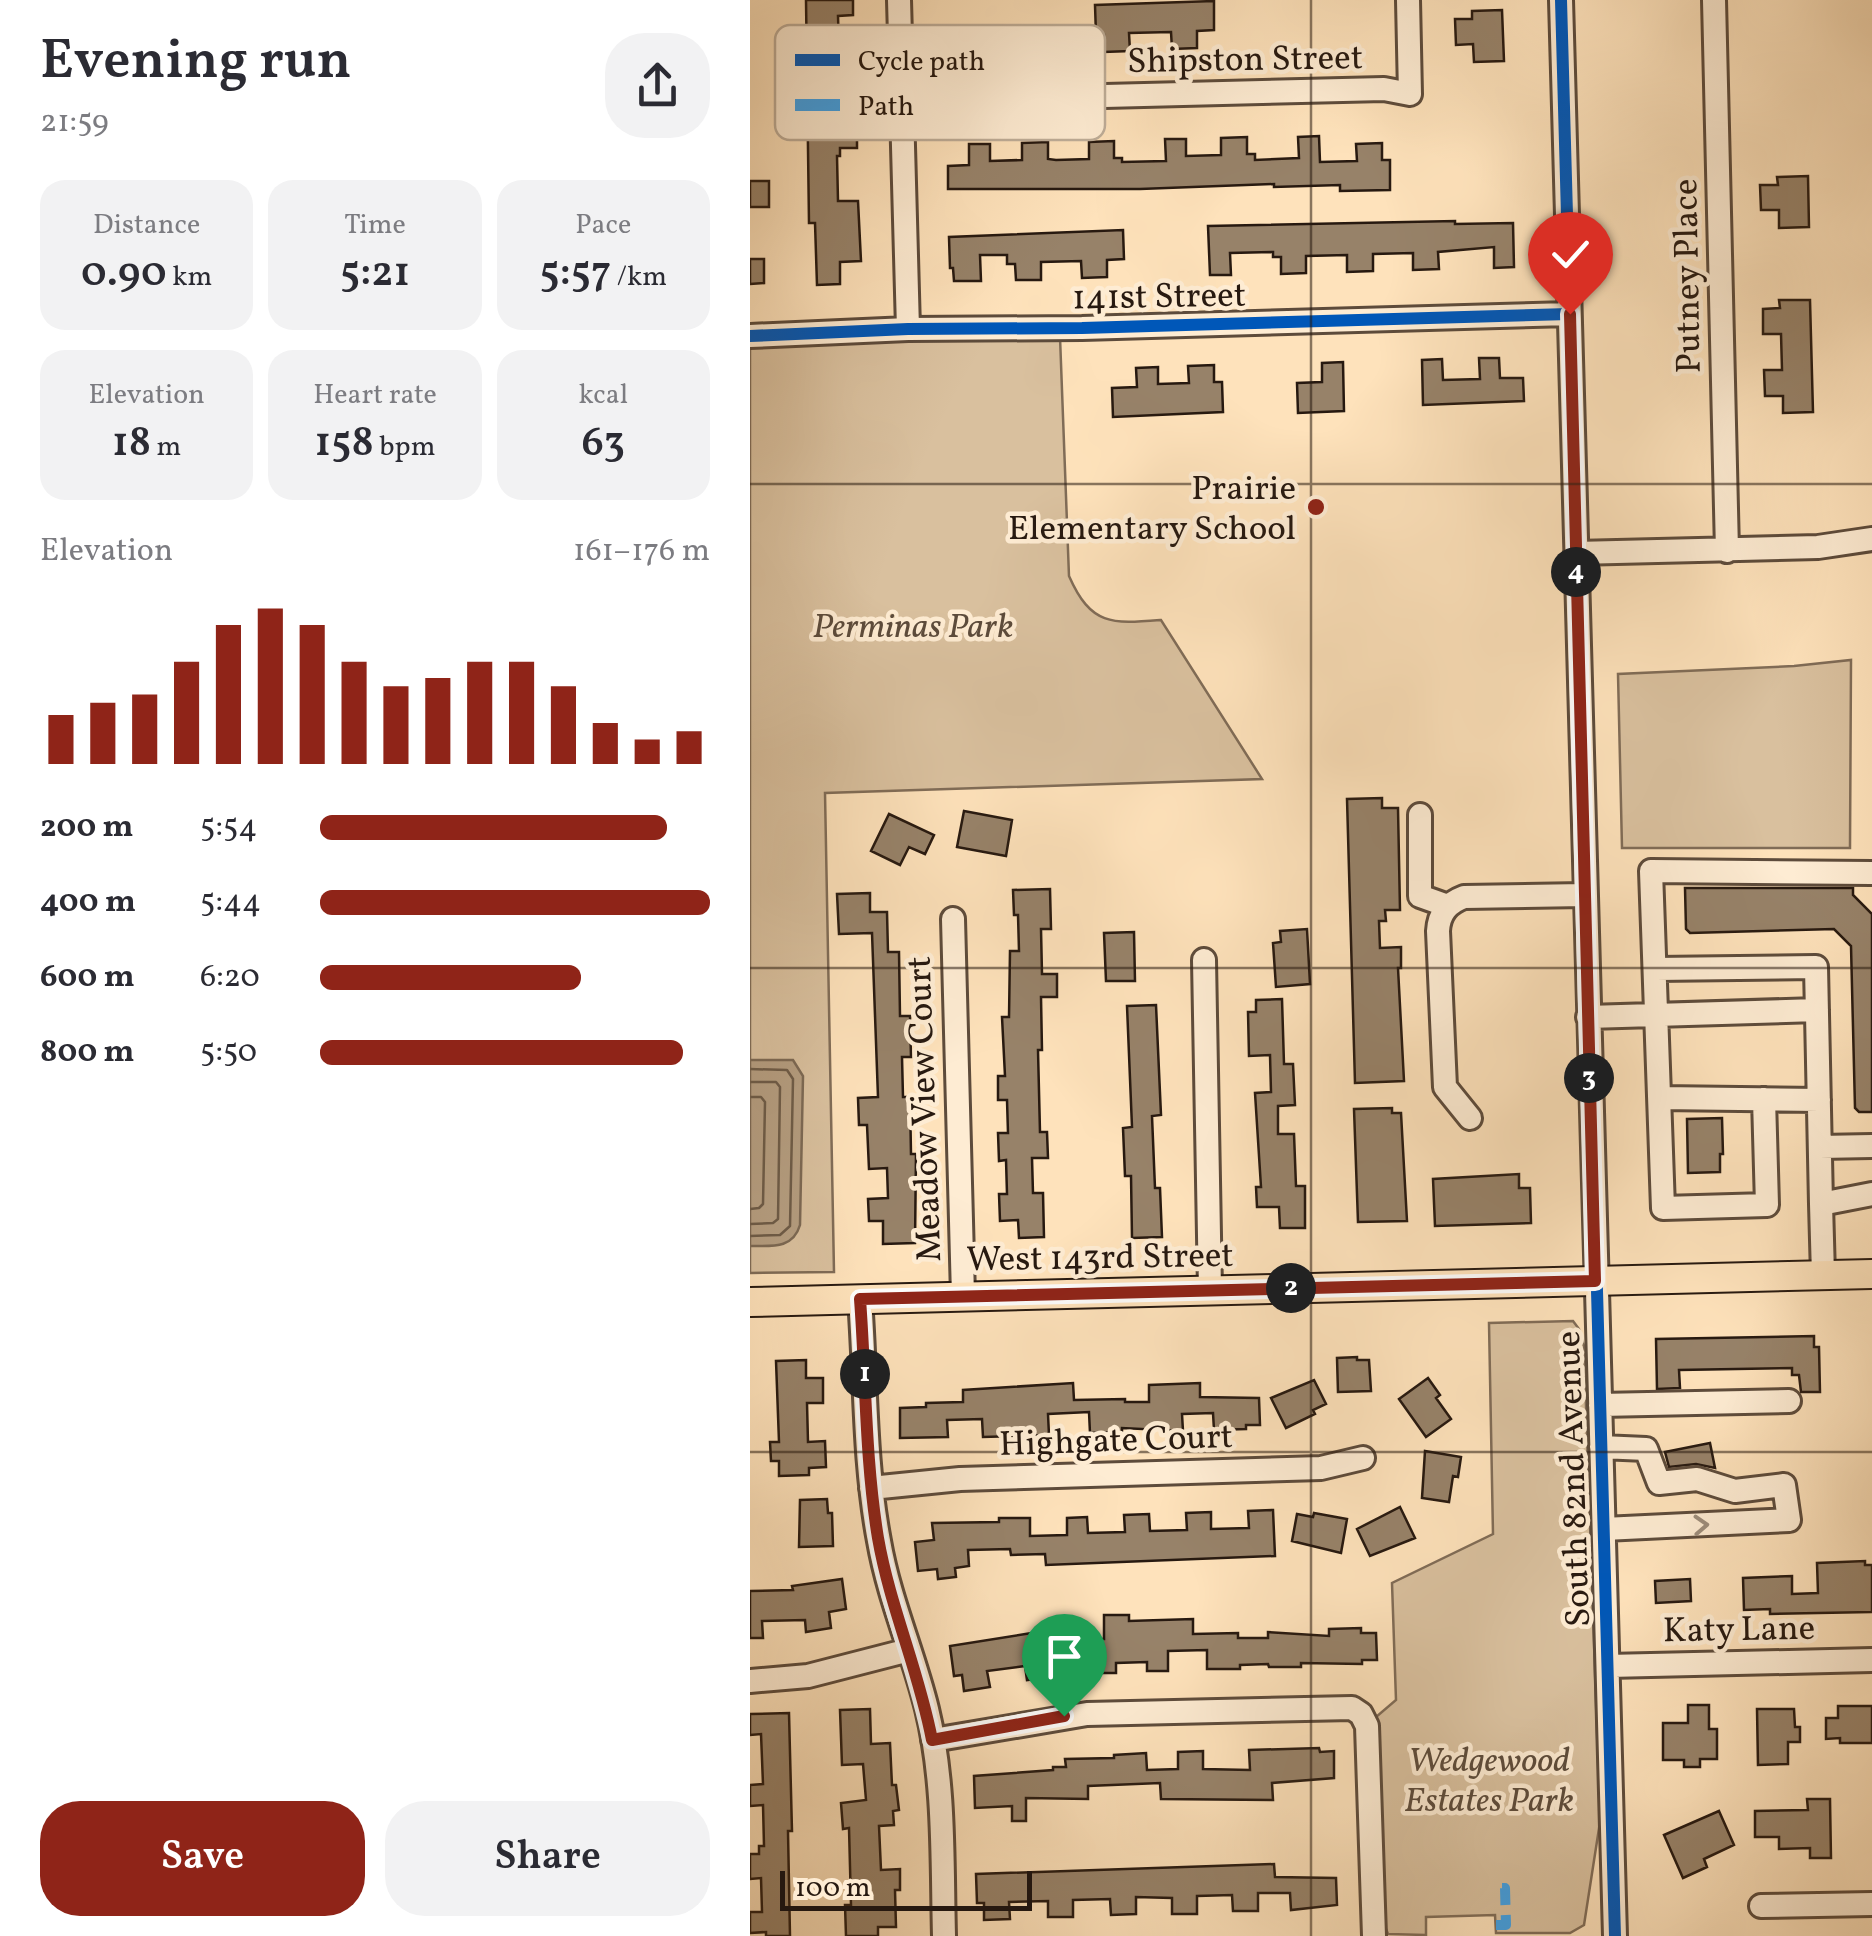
<!DOCTYPE html>
<html lang="en">
<head>
<meta charset="utf-8">
<style>
  :root { --surface:#fff; --page:#f2f2f3; --text:#2b2b33; --muted:#7c7c81; --accent:#8f2418 }
  body { margin:0; font-family:Vollkorn,serif; background:var(--page); color:var(--text); height:100vh; display:flex; flex-direction:column; font-size:38px; white-space:nowrap }
  * { box-sizing:border-box; margin:0 }
  p { font-size:32px; color:var(--muted) }
  .icon { flex:none; width:55px; height:55px; fill:none; stroke:currentColor; stroke-width:2; stroke-linecap:round; stroke-linejoin:round }
  .map { position:relative; flex:1; overflow:hidden }
  .drawer { display:flex; flex-direction:column; background:var(--surface); width:750px }
  .drawer>* { flex:none }
  .scale { position:absolute; left:30px; bottom:25px; width:252px; box-sizing:border-box; padding-left:10px; border:5px solid #271910; border-top:0; font-size:28px; line-height:35px; white-space:nowrap; color:#271910; -webkit-text-stroke:8px #feecd3; paint-order:stroke }
  .pin { position:absolute; display:grid; place-items:center; width:85px; height:85px; color:#fff; margin:-102px -42px; border-radius:50% 50% 50% 0; rotate:-45deg; box-shadow:0 0 10px #0007 }
  .pin .icon { rotate:45deg }
  .km { position:absolute; width:50px; height:50px; margin:-25px; border-radius:50%; background:#222; color:#fff; font-size:28px; line-height:50px; text-align:center }
  .round { display:grid; place-items:center; flex:none; width:105px; height:105px; border-radius:40px; background:var(--page) }
  .head { display:flex; align-items:center; justify-content:space-between; height:170px; padding:0 40px }
  h1 { font-size:55px; font-weight:600; line-height:75px }
  .figures { display:grid; grid-template-columns:repeat(3,1fr); gap:15px; height:170px; padding:10px 40px }
  .figures div { display:grid; align-content:center; border-radius:25px; background:var(--page); text-align:center }
  .figures b { font-size:42px; font-weight:600 }
  .figures small { font-size:28px; font-weight:400 }
  .figures p { font-size:28px }
  .chart { height:280px; padding:20px 40px }
  .chart p { display:flex; justify-content:space-between }
  .chart svg { width:100%; height:180px; margin-top:10px; stroke:var(--accent); stroke-width:6 }
  .button { display:flex; gap:20px; margin-top:auto; padding:20px 40px }
  .button a { flex:1; height:115px; border-radius:40px; background:var(--accent); color:#fff; font-size:40px; font-weight:600; line-height:115px; text-align:center }
  .button a+a { background:var(--page); color:var(--text) }
  ul { padding:0 40px; list-style:none; font-size:32px }
  li { display:grid; grid-template-columns:160px 120px 1fr; align-items:center; height:75px }
  li i { height:25px; border-radius:12px; background:var(--accent) }
  main { display:flex; flex:1; min-height:0 }
  .map>svg:first-child { display:block }
  .green { fill:#d9c09e; stroke:#806c57; stroke-width:2.5 }
  .water { fill:#b59e81; stroke:#7c6954; stroke-width:2.5 }
  .lines { fill:none; stroke-linecap:round; stroke-linejoin:round }
  .shore { stroke:#6e5c48; stroke-width:2.5 }
  .building { fill:#978269; stroke:#271910; stroke-width:2.5 }
  .minor-casing { stroke:#5d4b3b; stroke-width:28 }
  .major-casing { stroke:#271910; stroke-width:32 }
  .minor { stroke:#feecd3; stroke-width:22 }
  .major { stroke:#fee2bb; stroke-width:28 }
  .quiet { stroke:#3ea2ea; stroke-width:10; stroke-dasharray:20 10; stroke-linecap:butt }
  .cycleway-casing { stroke:#feecd3; stroke-width:19 }
  .cycleway { stroke:#0057b8; stroke-width:12 }
  .oneway { stroke:#9d8d7b }
  .route-casing { stroke:#fff; stroke-width:20 }
  .route { stroke:#8f2418; stroke-width:12 }
  .grid { fill:none; stroke:#271910; stroke-width:2.5; stroke-opacity:0.55 }
  .poi-dot { fill:#8f2418; stroke:#feecd3; stroke-width:4 }
  .labels { text-anchor:middle; stroke-width:9; stroke-linejoin:round; paint-order:stroke }
  .street-label { font-size:35px; fill:#271910; stroke:#feecd3 }
  .poi-label { font-size:35px; fill:#271910; stroke:#feecd3; text-anchor:end }
  .park-label { font-size:35px; font-style:italic; fill:#5c4b3b; stroke:#feecd3 }
  .key { fill:#feecd3; stroke:#bead98; stroke-width:2.5 }
  .key-label { font-size:28px; fill:#271910 }
</style>
</head>
<body>
<main>
<section class="drawer">
<div class="head"><div><h1>Evening run</h1><p>21:59</p></div><a class="round"><svg class="icon" aria-label="share" viewBox="0 0 24 24"><path d="M12 15V3M7 8l5-5 5 5M5 13v7h14v-7"/></svg></a></div>
<div class="figures">
<div><p>Distance</p><b>0.90<small> km</small></b></div>
<div><p>Time</p><b>5:21</b></div>
<div><p>Pace</p><b>5:57<small> /km</small></b></div>
</div>
<div class="figures">
<div><p>Elevation</p><b>18<small> m</small></b></div>
<div><p>Heart rate</p><b>158<small> bpm</small></b></div>
<div><p>kcal</p><b>63</b></div>
</div>
<div class="chart"><p><span>Elevation</span>161–176 m</p>
<svg viewBox="0 0 160 44" preserveAspectRatio="none"><path d="M5 44V32M15 44V29M25 44V27M35 44V19M45 44V10M55 44V6M65 44V10M75 44V19M85 44V25M95 44V23M105 44V19M115 44V19M125 44V25M135 44V34M145 44V38M155 44V36"/></svg>
</div>
<ul>
<li><b>200 m</b>5:54<i style="width:89%"></i></li>
<li><b>400 m</b>5:44<i style="width:100%"></i></li>
<li><b>600 m</b>6:20<i style="width:67%"></i></li>
<li><b>800 m</b>5:50<i style="width:93%"></i></li>
</ul>
<div class="button"><a>Save</a><a>Share</a></div>
</section>
<div class="map">
<svg width="1122" height="1936" viewBox="0 0 1122 1936">
  <rect width="100%" height="100%" fill="#fee2bb"/>
  <filter id="stains"><feTurbulence type="fractalNoise" baseFrequency=".002" numOctaves="4"/><feColorMatrix values="0 0 0 0 .2 0 0 0 0 .09 0 0 0 0 .02 0 0 0 .5 -.17"/></filter>
  <radialGradient id="worn" r=".72"><stop offset=".6" stop-color="#630" stop-opacity="0"/><stop offset="1" stop-color="#630" stop-opacity=".3"/></radialGradient>
  <path class="green" d="M310,337L319,576C341,626 362,624 411,620L512,779L75,793L84,1272L0,1273V342Z
    M1101,660L1100,848H872L868,674L1044,666Z
    M823,1321L829,1329L834,1346L850,1822L834,1925L820,1933H746L745,1915L676,1917V1935L638,1934L634,1924L626,1717L646,1700L642,1583L743,1534L739,1323Z"/>
  <path class="water" d="M0,1060H43L53,1076L50,1225C43,1249 22,1246 0,1246Z"/>
  <g class="lines">
    <path class="shore" d="M0,1069L37,1070L43,1079L40,1226L30,1235L0,1236
      M0,1082H26L30,1087L28,1219L23,1223L0,1224
      M0,1097H11L15,1102L13,1204L9,1208L0,1209"/>
  </g>
  <path class="building" d="M56,0H103V15L88,16L89,47H106V73H89V123L107,122V148H90V156H87L88,201H108L111,261L90,262V284L67,285L65,223H59Z
    M464,1V30L447,31V48L422,49L421,32L379,33L380,51L354,52V35H346L345,5Z
    M752,10L754,61L724,62L723,44L706,45L705,19H722V11Z
    M569,136L570,162L607,161L606,144L632,143V160H640V190L590,191V185L524,187V184L390,189H198V166L219,165V144H240V161L272,160V143L298,142V159L306,160L339,159V142L364,141V158H372V162L416,161L415,139H436V156L471,155V138L497,137V154H505V160L549,158L548,137Z
    M1058,176L1059,227L1029,228V210H1011L1010,185H1028L1027,177Z
    M0,181H19V207H0Z
    M705,221V224L763,223L764,267L744,268V247L688,252L689,269L663,270V253L623,254V271L597,272V255L556,256V273L531,274V257H523V252L480,253L481,275H460L458,226Z
    M373,230L374,259L357,260V277L332,278L331,261L291,262V280H266L265,264H257V255H230L231,281H204L203,268H200L199,237Z
    M0,259H14V283L0,284Z
    M1029,300H1060L1063,412L1033,413V396H1015L1014,370H1032L1031,334H1013V309L1030,308Z
    M729,358H749L750,378H773L774,401L673,405L672,360L692,359L693,380L730,379Z
    M593,362L594,411L548,413L547,383L572,382V363Z
    M464,365V382H472L473,412L363,417L362,388L387,387L386,368L408,367V384L439,383L438,366Z
    M632,798V808H648L650,910H635L636,921H629L630,948L651,947V968H648L654,1081L605,1083L597,799Z
    M214,811L262,820L256,856L207,847Z
    M139,814L184,835L175,854L159,847L150,865L121,851Z
    M935,888H1103V895L1122,914V1112H1109L1105,1108L1101,946L1084,929L940,933L936,929Z
    M300,889L301,929H291L292,974H307V997H291L292,1050H288L290,1132H297L298,1158H282L283,1193H293L294,1237L269,1238L268,1220L250,1221L249,1194H257L256,1160L249,1161L248,1133H258L257,1100H248V1076H255L252,1017H259L260,951H269L268,915H264L263,890Z
    M120,893V912H137L138,952H149L150,1016H160L161,1057H152L153,1097H160L161,1154H166L165,1243L133,1244V1221H119L118,1199L138,1198L137,1168L119,1169L117,1125H109L108,1098L128,1097L122,933L89,934L87,894Z
    M557,929L560,984L526,987L523,943L531,942L530,931Z
    M384,932L385,981H356L354,933Z
    M532,999L534,1064H543L545,1105L528,1106V1134H544L546,1186H555V1228H530L529,1207H507L506,1187H511L505,1093L521,1092L520,1055L499,1056L498,1012H506V1000Z
    M406,1005L411,1115L402,1116L405,1188H410L412,1237L382,1238L381,1176H375L373,1128L382,1127L377,1006Z
    M642,1108V1113H651L657,1221L608,1222L604,1109Z
    M972,1118L973,1154H970V1172L938,1173L937,1119Z
    M769,1174V1188H780L781,1223L685,1226L683,1179Z
    M1064,1336V1347H1069L1070,1392H1051L1049,1375H1042V1368L929,1370L930,1388L907,1389L906,1339Z
    M607,1357V1360H619L621,1391L588,1392L587,1358Z
    M56,1360V1378H73V1403H57L58,1442L75,1441L76,1467L59,1468V1475L29,1476V1461H21L20,1442H29L26,1361Z
    M678,1378L690,1395L686,1398L701,1419L676,1437L649,1399Z
    M564,1380L576,1404L563,1410L565,1414L536,1428L521,1398Z
    M323,1383L324,1400L375,1399V1402H399V1385L450,1383V1397L509,1398L510,1425H496V1429L464,1430L463,1413L432,1414L433,1431L372,1428V1432L340,1433L339,1412L298,1414L299,1435L233,1437L232,1419L197,1420L198,1437L150,1438V1408L176,1407V1403L213,1402V1390Z
    M960,1443L965,1468L946,1464L919,1467L915,1452Z
    M675,1451L711,1457L708,1477L703,1476L699,1502L672,1498Z
    M77,1499L78,1513H82L83,1546L49,1547L50,1500Z
    M650,1507L665,1538L620,1556L607,1529Z
    M523,1510L525,1556L296,1565L295,1554L261,1555L260,1549L218,1550L219,1566L205,1568L206,1577L188,1579L187,1569L168,1571L165,1542L184,1540L182,1523L249,1522V1518H280V1536L317,1535V1518L337,1517L338,1533L375,1532L374,1515L399,1514L400,1531L437,1530L436,1513L461,1512V1529L499,1528L498,1511Z
    M564,1513L597,1519L591,1553L542,1541L547,1514L563,1517Z
    M1115,1561V1565H1122V1612L1020,1614V1609L994,1610L993,1578L1042,1576V1594L1068,1593L1067,1563Z
    M92,1579L96,1609L79,1612L81,1628L56,1632L55,1620L12,1621L13,1638H0V1591L43,1590L42,1586Z
    M940,1579L941,1601L906,1603L905,1581Z
    M354,1615H379V1621L443,1619V1634L488,1633V1638H518V1632L579,1636V1629L611,1628V1633H626L627,1660H612V1664L551,1663V1667H519L518,1664L490,1665V1669H457V1650L418,1651V1671H397V1662L366,1663V1673H337V1655L300,1660L302,1677L277,1680L275,1666L237,1671L240,1687L214,1691L212,1675L204,1676L200,1646L313,1628L314,1639H354Z
    M938,1705H959V1729H967V1759H950V1767H934V1760H913V1723H938Z
    M1088,1706H1122V1743H1090V1738L1076,1739V1718H1088Z
    M120,1709L121,1744L140,1743L142,1785H146L149,1810L143,1811L144,1825L129,1826L131,1870L150,1869V1890H145L146,1927H128V1936H96L95,1905H101L99,1828L93,1829L91,1803L116,1800L113,1764L92,1765L90,1710Z
    M1007,1709H1044L1045,1727H1050V1742H1038V1764L1008,1765Z
    M39,1713L42,1831H38L40,1936H16V1932L0,1933V1912H12L11,1878L0,1879V1854H9V1846H14L13,1805L0,1806V1785L13,1784L11,1734L0,1735V1714Z
    M569,1748L570,1752L584,1751V1778L522,1783L523,1800L411,1799L410,1783L338,1786V1799L276,1798V1821H262V1806L225,1808L224,1776L303,1770V1767H316L315,1759L364,1758V1755L396,1753L397,1770L428,1769V1752L453,1751V1769L500,1770L499,1750Z
    M1057,1799H1080L1081,1858H1060V1848L1029,1849V1837H1005V1811L1058,1810Z
    M969,1811L984,1845L954,1859L957,1867L933,1878L914,1835Z
    M524,1864L525,1877L586,1878L587,1905L541,1910L540,1893H508V1911H483L482,1895L447,1896V1914H422V1898L386,1897V1914L361,1915L360,1899L323,1900V1917H298V1901L259,1902L260,1919L234,1920V1903H227L226,1874Z"/>
  <g class="lines">
    <g class="minor-casing">
      <path id="minor" d="M149,0L158,329
        M811,0L865,1936
        M964,0L977,551
        M151,101L634,89L660,94L658,0
        M0,336L158,329L332,328L819,314
        M826,553L1068,547L1122,539
        M670,815V896L698,906
        M203,919L213,1296
        M454,960L460,1290
        M906,969L1066,967L1071,1204
        M838,1017L1067,1010
        M910,1098L1069,1100
        M1014,1099L1017,1205L913,1208L901,871L1122,873
        M720,1118L695,1087L688,931C689,913 698,903 714,897L834,895
        M1070,1147L1122,1146
        M1073,1275L1071,1204L1122,1194
        M110,1299C116,1380 114,1462 129,1541C139,1599 163,1652 177,1709C195,1783 192,1861 194,1936
        M850,1405L1039,1401
        M851,1447L896,1449L909,1483L947,1479L985,1491L1034,1485L1039,1520L854,1529
        M121,1488L210,1479L571,1468L613,1458
        M858,1666L1122,1660
        M0,1681L58,1676L159,1650
        M183,1740L337,1714L602,1708L611,1714L617,1726L624,1936
        M1011,1906L1122,1904"/>
    </g>
    <g class="major-casing">
      <path id="major" d="M0,1302L1122,1274"/>
    </g>
    <use href="#minor" class="minor"/>
    <use href="#major" class="major"/>
    <path class="quiet" d="M746,1925H756L755,1888H751"/>
    <g class="cycleway-casing">
      <path id="cycleway" d="M811,0L865,1936
        M0,336L158,329L332,328L819,314"/>
    </g>
    <use href="#cycleway" class="cycleway"/>
  </g>
  <defs><path id="oneway-chevron" d="M-2-3.5L2.5 0L-2 3.5" fill="none" stroke-width="1.6" stroke-linecap="round" stroke-linejoin="round" transform="scale(2.5)"/></defs>
  <use class="oneway" href="#oneway-chevron" transform="translate(951 1525) rotate(-3)"/>
  <g class="lines">
    <g class="route-casing">
      <path id="route" d="M314,1716L182,1740C169,1671 140,1607 128,1538C115,1459 116,1379 110,1299L845,1281L820,314"/>
    </g>
    <use href="#route" class="route"/>
  </g>
  <path class="grid" d="M561,0V1936M0,484H1122M0,968H1122M0,1452H1122"/>
  <circle class="poi-dot" cx="566" cy="507" r="10"/>
  <g class="labels">
    <g class="street-label">
      <text transform="translate(495 58) rotate(-1)" y="12">Shipston Street</text>
      <text transform="translate(936 276) rotate(-91)" y="12">Putney Place</text>
      <text transform="translate(409 295) rotate(-1)" y="12">141st Street</text>
      <text transform="translate(173 1109) rotate(-92)" y="12">Meadow View Court</text>
      <text transform="translate(350 1256) rotate(-1)" y="12">West 143rd Street</text>
      <text transform="translate(366 1439) rotate(-2)" y="12">Highgate Court</text>
      <text transform="translate(822 1479) rotate(-92)" y="12">South 82nd Avenue</text>
      <text transform="translate(989 1628) rotate(-1)" y="12">Katy Lane</text>
    </g>
    <g class="poi-label">
      <text x="546" y="499">Prairie<tspan x="546" dy="40">Elementary School</tspan></text>
    </g>
    <g class="park-label">
      <text x="163" y="637">Perminas Park</text>
      <text x="739" y="1771">Wedgewood<tspan x="739" dy="40">Estates Park</tspan></text>
    </g>
  </g>
  <rect x="25" y="25" width="330" height="115" rx="15" class="key"/>
  <rect x="45" y="54" width="45" height="12" fill="#0057b8"/>
  <rect x="45" y="99" width="45" height="12" fill="#3ea2ea"/>
  <g class="key-label">
    <text x="108" y="70">Cycle path</text>
    <text x="108" y="115">Path</text>
  </g>
  <rect width="100%" height="100%" filter="url(#stains)"/>
  <rect width="100%" height="100%" fill="url(#worn)"/>
</svg>
<div class="scale">100 m</div>
<div class="pin" style="left:314px;top:1716px;background:#1e9e55"><svg class="icon" aria-label="arrive" viewBox="0 0 24 24"><path d="M6 21V4h12l-3 4 3 4H6"/></svg></div>
<div class="pin" style="left:820px;top:314px;background:#d93025"><svg class="icon" aria-label="check" viewBox="0 0 24 24"><path d="M5 12l5 5 9-10"/></svg></div>
<b class="km" style="left:115px;top:1374px">1</b>
<b class="km" style="left:541px;top:1288px">2</b>
<b class="km" style="left:839px;top:1078px">3</b>
<b class="km" style="left:826px;top:572px">4</b>
</div>
</main>
</body>
</html>
